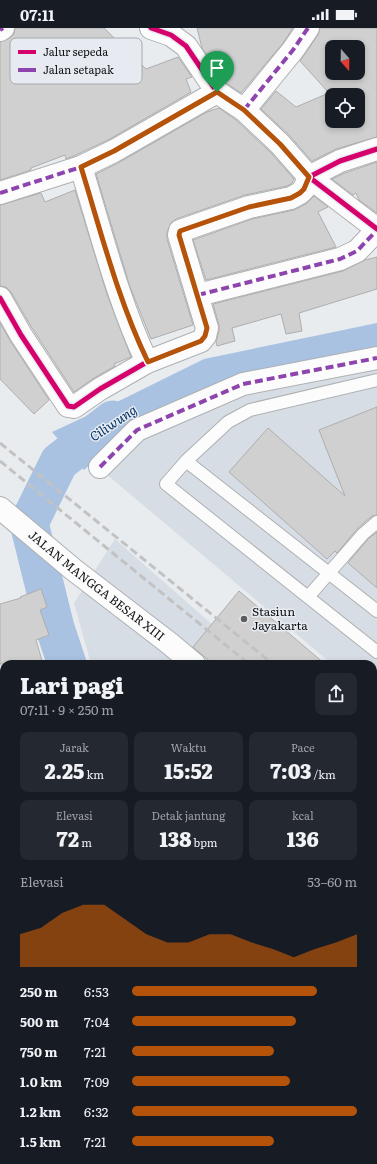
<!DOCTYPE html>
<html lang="id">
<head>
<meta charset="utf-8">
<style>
  :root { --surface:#171b24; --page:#242831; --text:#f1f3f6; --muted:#9ea1a6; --accent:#b45309 }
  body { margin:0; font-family:Literata,serif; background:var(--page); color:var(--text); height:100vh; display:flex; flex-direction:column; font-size:15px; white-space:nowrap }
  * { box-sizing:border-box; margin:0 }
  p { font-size:13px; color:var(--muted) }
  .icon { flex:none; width:22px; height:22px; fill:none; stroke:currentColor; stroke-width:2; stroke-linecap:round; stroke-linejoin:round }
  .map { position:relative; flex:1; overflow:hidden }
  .side { position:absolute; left:0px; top:632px; width:377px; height:504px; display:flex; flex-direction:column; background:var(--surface); border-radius:12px 12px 0 0; box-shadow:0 2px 6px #0003 }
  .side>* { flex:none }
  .needle { width:26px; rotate:160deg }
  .tools { position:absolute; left:325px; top:12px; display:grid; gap:8px }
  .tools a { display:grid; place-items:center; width:40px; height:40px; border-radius:8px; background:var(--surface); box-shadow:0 2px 6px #0003; font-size:20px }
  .pin { position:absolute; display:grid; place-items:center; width:34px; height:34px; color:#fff; margin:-41px -17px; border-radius:50% 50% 50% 0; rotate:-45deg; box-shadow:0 0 4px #0007 }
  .pin .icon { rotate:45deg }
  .round { display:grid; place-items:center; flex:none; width:42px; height:42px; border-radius:8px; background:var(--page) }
  .overview { display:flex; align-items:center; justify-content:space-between; height:68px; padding:0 20px }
  h1 { font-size:22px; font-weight:800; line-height:30px }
  .metrics { display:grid; grid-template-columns:repeat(3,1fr); gap:6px; height:68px; padding:4px 20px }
  .metrics div { display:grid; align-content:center; border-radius:8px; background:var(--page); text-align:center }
  .metrics b { font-size:20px; font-weight:800 }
  .metrics small { font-size:11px; font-weight:400 }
  .metrics p { font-size:11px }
  .chart { height:112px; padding:8px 20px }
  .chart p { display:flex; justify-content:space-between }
  .chart svg { width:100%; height:72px; margin-top:4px; fill:var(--accent); opacity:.7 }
  ul { padding:0 20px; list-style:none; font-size:13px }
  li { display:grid; grid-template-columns:64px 48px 1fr; align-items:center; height:30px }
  li i { height:10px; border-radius:5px; background:var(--accent) }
  .status { display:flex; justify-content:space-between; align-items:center; height:28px; padding:0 20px; background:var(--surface); direction:ltr }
  .status svg { height:11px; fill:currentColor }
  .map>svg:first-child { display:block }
  .built { fill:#d7dde4 }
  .water { fill:#a9c2e1 }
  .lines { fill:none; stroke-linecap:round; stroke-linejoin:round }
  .river { stroke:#a9c2e1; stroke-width:39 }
  .building { fill:#d0d0d1; stroke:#aeaeaf; fill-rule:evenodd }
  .lane-casing { stroke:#aeb0b2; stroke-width:14 }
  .street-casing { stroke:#aeb0b2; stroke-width:24 }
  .lane { stroke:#fcfcfd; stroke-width:12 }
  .street { stroke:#fcfcfd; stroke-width:22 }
  .rail { stroke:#c2c2c3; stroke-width:3; stroke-dasharray:8 4; stroke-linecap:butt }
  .quiet { stroke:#8e44ad; stroke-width:4; stroke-dasharray:8 4; stroke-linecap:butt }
  .cycleway-casing { stroke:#e7ebf1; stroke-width:8 }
  .cycleway { stroke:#d6006c; stroke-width:5 }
  .route-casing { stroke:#fff; stroke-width:8 }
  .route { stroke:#b45309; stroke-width:5 }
  .poi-dot { fill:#5b5e60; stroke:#e7ebf1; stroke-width:1.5 }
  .labels { text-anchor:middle; stroke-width:3; stroke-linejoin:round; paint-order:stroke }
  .street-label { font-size:12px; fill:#0f1113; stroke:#e7ebf1 }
  .poi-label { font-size:12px; fill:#0f1113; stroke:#e7ebf1; text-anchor:start }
  .water-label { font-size:13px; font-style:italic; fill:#023366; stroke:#e7ebf1 }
  .key { fill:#e7ebf1; stroke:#a6aaae; stroke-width:1 }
  .key-label { font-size:11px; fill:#0f1113 }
</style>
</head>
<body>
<div class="status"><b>07:11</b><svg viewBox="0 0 49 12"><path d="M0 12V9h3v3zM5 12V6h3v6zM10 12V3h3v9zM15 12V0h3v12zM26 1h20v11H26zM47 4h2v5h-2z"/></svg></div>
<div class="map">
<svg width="377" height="1136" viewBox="0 0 377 1136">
  <rect width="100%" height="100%" fill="#e9ecef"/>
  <path class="built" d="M377,322V674L373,670V636H332L92,434L192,365Z
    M115,511L257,636H91L74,575Z
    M373,737L377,741V1136H0V856L4,855V1132H373Z"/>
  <path class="water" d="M377,295V327L136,396L84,442L52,404L121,372L204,331Z"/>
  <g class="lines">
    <path class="river" d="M67,636L55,600L29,495L59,434L113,392
      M0,868L4,866"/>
  </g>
  <path class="building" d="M15,0H104L146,41L178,29L192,49L186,51L191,64L108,112L76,127L66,131L65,127L31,140V142L0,152V14L10,10L14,6Z
    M197,0H293L283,15L241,65L226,55L221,48L219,42L218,43L202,20Z
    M320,0H377V109L336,121L312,133L289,107L261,81L276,63L296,79L329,65L300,33L318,7ZM332,19H358V45H332ZM332,67H358V93H332Z
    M219,80L236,92L271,125L294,151L292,155L287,158L245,167L176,191L171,195L167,204V211L193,297L151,311L130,259L96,146L120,134L207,84Z
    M377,134V185L359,172L356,165L353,167L332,151L345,145Z
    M75,162L107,266L131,329L114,336L115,338L94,350L74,364L32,300L11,264L6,259L0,258V177L41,165L45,174Z
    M314,168L328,179L318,184L336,219L206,252L193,212L252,191L294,182L306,176Z
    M377,229V261L299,285L302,303L286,306L281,286L232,300L235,313L217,318L216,314L219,303V297L213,276L343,243L365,232Z
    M0,295L11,314L49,372L34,386L0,351Z
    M377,379V487L372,488L358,500L337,525L335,523L327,531L229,444L268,400L345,468L319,402Z
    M377,504V560L348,535L368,511Z
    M41,561L47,579L40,582L49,607L36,612L43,636H0V576L21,570L20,569Z
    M239,563L325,636H213L193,619Z"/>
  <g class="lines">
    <g class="lane-casing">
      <path id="lane" d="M377,352L250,382L228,394L186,433L166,456L377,624
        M186,433L377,583
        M308,569L363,506L377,494
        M373,865L377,878
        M0,882L4,881
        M108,1132L109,1136
        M296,1132L297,1136"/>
    </g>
    <g class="street-casing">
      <g id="street">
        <path d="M151,0L171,7L186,18L217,64L244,82L280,116L309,149L377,201"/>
        <path d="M0,2L3,0"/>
        <path d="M244,82L293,22L308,0"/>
        <path d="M81,139C101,204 118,273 147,334"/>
        <path d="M0,165L81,139L114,123L217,64"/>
        <path d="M198,267L340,231L357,223L377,202"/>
        <path d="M0,270L21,307L68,378L74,379L100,361L147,334L201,313L205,308L207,300L179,207L180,203L249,179L291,170L300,165L304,161L309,149L340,133L377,121"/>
        <path d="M100,439L137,402L243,356L377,330"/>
        <path id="s1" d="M0,480L74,542L169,615L194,636"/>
        <path d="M373,787L377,791"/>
      </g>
    </g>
    <use href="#lane" class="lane"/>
    <use href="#street" class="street"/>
    <path class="rail" d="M0,415L273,636
      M0,433L249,636
      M373,717L377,721
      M373,737L377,741"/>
    <path class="quiet" d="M0,2L3,0
      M244,82L293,22L308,0
      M81,139C101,204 118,273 147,334
      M0,165L81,139L114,123L217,64
      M198,267L340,231L357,223L377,202
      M100,439L137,402L243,356L377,330"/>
    <g class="cycleway-casing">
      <path id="cycleway" d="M151,0L171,7L186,18L217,64L244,82L280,116L309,149L377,201
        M0,270L21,307L68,378L74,379L100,361L147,334L201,313L205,308L207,300L179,207L180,203L249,179L291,170L300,165L304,161L309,149L340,133L377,121"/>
    </g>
    <use href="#cycleway" class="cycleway"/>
  </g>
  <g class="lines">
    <g class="route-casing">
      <path id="route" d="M217,64L244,82L280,116L309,149L304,161L300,165L291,170L249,179L180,203L179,207L207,300L205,308L201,313L148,334C118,272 101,204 81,139L114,123Z"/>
    </g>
    <use href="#route" class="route"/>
  </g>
  <circle class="poi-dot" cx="244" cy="591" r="4"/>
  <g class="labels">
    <g class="street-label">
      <text dy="4" stroke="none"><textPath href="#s1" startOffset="124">JALAN MANGGA BESAR XIII</textPath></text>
    </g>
    <g class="poi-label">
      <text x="252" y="588">Stasiun<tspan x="252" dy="14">Jayakarta</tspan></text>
    </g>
    <g class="water-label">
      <text transform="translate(113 395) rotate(-34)" y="5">Ciliwung</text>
    </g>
  </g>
  <rect x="10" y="10" width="132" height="46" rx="6" class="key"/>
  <rect x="18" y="22" width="18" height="4" fill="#d6006c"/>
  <rect x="18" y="40" width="18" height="4" fill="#8e44ad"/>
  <g class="key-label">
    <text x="43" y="28">Jalur sepeda</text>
    <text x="43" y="46">Jalan setapak</text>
  </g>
</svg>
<div class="tools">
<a><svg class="needle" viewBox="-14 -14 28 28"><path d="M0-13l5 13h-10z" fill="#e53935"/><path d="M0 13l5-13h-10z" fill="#9ea1a6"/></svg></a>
<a><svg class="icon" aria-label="locate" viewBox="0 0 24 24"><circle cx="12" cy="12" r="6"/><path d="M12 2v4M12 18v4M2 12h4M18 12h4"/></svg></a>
</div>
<div class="pin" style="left:217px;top:64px;background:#1e9e55"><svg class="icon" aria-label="arrive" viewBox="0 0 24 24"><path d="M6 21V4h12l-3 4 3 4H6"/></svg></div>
<section class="side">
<div class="overview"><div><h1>Lari pagi</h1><p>07:11 · 9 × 250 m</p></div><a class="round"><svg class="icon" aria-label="share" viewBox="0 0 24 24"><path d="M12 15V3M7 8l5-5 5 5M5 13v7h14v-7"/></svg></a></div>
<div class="metrics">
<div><p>Jarak</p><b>2.25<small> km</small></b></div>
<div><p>Waktu</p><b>15:52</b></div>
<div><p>Pace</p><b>7:03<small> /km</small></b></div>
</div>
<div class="metrics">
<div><p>Elevasi</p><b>72<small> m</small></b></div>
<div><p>Detak jantung</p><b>138<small> bpm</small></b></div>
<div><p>kcal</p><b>136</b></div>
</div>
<div class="chart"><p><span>Elevasi</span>53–60 m</p>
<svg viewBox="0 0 160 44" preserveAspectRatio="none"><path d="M0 44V24L10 20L20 11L30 6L40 6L50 15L60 24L70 29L80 29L90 24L100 24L110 29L120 33L130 38L140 33L150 29L160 24V44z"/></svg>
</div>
<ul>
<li><b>250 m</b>6:53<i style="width:82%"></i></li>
<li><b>500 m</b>7:04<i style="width:73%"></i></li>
<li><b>750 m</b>7:21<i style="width:63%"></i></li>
<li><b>1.0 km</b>7:09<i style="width:70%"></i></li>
<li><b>1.2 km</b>6:32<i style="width:100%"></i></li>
<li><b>1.5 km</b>7:21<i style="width:63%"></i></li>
</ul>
</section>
</div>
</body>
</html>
